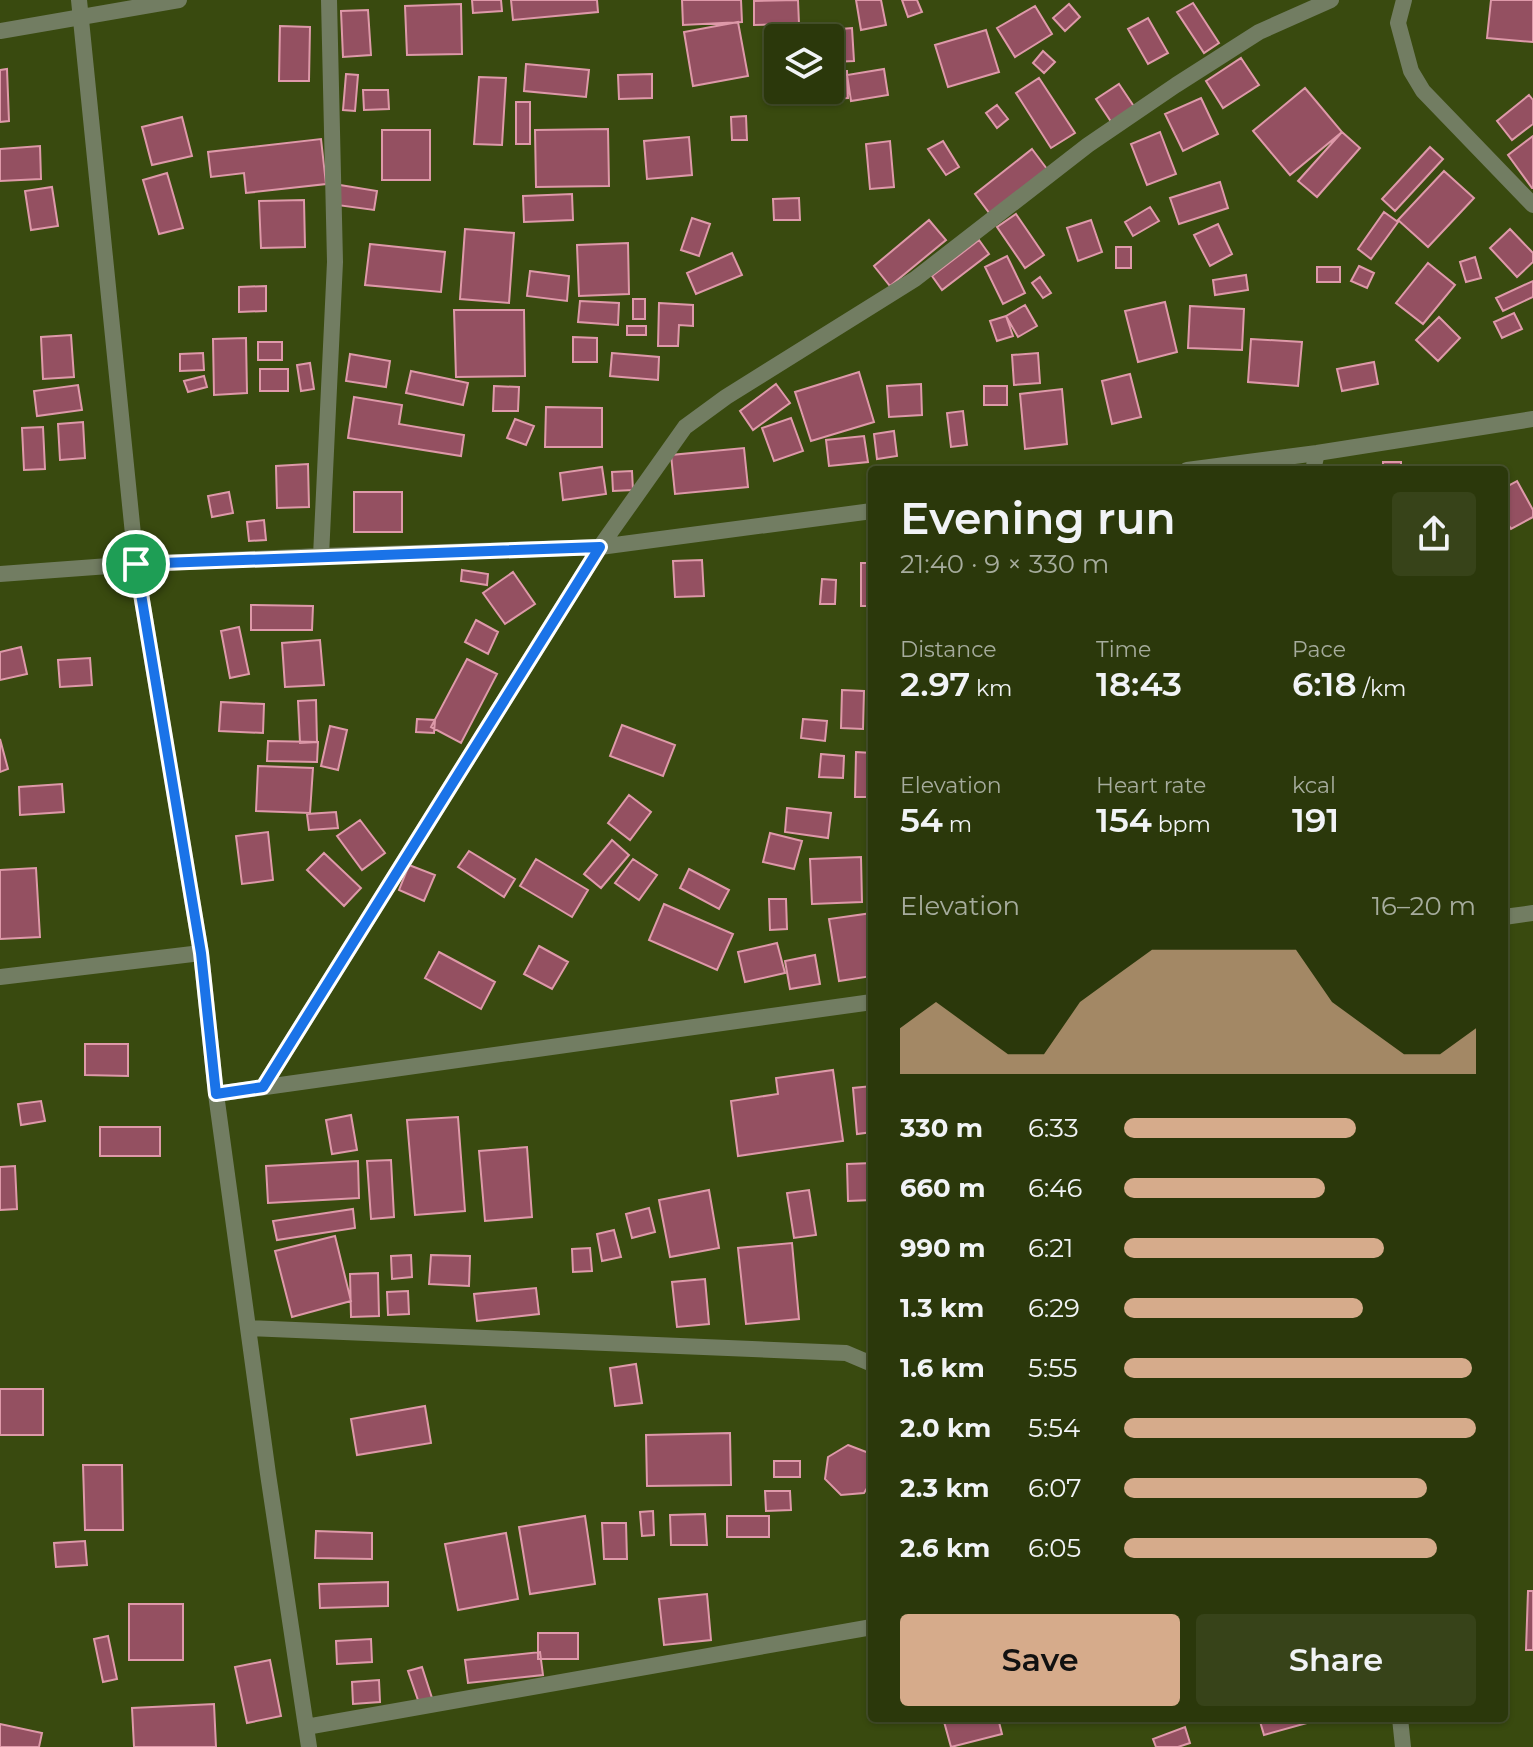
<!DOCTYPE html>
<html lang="en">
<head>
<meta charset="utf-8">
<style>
  :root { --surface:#2b380b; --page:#374319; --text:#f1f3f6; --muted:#a6ac9d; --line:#47522c; --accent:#d6ab8b }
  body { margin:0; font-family:Montserrat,sans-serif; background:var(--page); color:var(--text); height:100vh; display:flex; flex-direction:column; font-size:30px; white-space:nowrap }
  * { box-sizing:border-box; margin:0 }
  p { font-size:26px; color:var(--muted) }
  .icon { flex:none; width:44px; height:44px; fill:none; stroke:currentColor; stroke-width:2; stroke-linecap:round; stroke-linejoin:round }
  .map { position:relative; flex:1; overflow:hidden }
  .details { position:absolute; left:868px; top:466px; width:640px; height:1256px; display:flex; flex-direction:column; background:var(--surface); border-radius:8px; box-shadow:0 2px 6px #0004,0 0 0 2px var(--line) }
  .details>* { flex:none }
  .fabs { position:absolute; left:764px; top:24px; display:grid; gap:16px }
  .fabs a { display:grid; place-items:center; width:80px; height:80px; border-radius:8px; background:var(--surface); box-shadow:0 2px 6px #0004,0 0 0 2px var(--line); font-size:40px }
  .pin { position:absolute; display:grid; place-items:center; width:68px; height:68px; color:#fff; margin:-34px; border:4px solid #fff; border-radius:50%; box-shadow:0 2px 8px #0007 }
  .round { display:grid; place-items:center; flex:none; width:84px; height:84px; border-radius:8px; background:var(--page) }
  .head { display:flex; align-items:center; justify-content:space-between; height:136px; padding:0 32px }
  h1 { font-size:44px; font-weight:600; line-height:60px }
  .metrics { display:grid; grid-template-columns:repeat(3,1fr); gap:12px; height:136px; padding:8px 32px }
  .metrics div { display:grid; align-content:center }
  .metrics b { font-size:34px; font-weight:600 }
  .metrics small { font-size:22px; font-weight:400 }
  .metrics p { font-size:22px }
  .chart { height:224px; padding:16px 32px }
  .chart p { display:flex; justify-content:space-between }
  .chart svg { width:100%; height:144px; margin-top:8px; fill:var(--accent); opacity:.7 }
  .action { display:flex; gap:16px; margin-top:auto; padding:16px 32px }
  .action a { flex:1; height:92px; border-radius:8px; background:var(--accent); color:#111; font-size:32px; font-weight:600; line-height:92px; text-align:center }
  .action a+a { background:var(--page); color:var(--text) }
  ul { padding:0 32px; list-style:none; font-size:26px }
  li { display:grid; grid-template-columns:128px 96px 1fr; align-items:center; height:60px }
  li i { height:20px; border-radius:10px; background:var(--accent) }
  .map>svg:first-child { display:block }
  .building { fill:#945061; stroke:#de99a9; stroke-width:2 }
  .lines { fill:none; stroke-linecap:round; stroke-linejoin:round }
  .street { stroke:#727d62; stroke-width:16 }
  .route-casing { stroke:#fff; stroke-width:16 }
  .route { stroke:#1a73e8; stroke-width:10 }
</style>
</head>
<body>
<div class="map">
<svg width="1533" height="1747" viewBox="0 0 1533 1747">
  <rect width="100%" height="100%" fill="#394a0f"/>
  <path class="building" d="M472,0H501L502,11L473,13Z
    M511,0H597L598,12L513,20Z
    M682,0H741L742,22L683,25Z
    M798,0L799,24L754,25V1Z
    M856,0H881L886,25L861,30Z
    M902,0H917L922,12L908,17Z
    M1491,0H1533V42L1487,38Z
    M1193,3L1219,43L1204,53L1177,12Z
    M461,4L462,54L407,55L405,6Z
    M1069,4L1080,17L1065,31L1053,18Z
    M1035,6L1052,34L1015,57L997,28Z
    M368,10L371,55L343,57L341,11Z
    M1148,18L1168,53L1148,64L1128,29Z
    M738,22L748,76L693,86L684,32Z
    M280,26L310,27L309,81H279Z
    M852,28L854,61L832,62L829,30Z
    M986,30L999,72L948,87L935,45Z
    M1043,51L1055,62L1044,73L1033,63Z
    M1241,58L1259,85L1223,108L1206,81Z
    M526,64L589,70L586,97L524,91Z
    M7,69L9,121L0,122V70Z
    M884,69L888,95L851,101L847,75Z
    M830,71H847L848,98L829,99Z
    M776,72H778V90H792V95H776Z
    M346,74L358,75L355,111L343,110Z
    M652,74V98L619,99L618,75Z
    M479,77L506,78L502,145L474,144Z
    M1039,78L1075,133L1051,148L1016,93Z
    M1119,84L1135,108L1112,123L1096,99Z
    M1305,88L1342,132L1290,175L1253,131Z
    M363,90H388L389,109L364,110Z
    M797,90H817V95H797Z
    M1529,95L1533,100V124L1512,140L1497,121Z
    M1201,98L1218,134L1183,151L1165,114Z
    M516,102H530V144H516Z
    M997,105L1008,119L997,128L986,113Z
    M746,116L747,140H732L731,117Z
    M182,117L192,156L152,165L142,127Z
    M608,129L609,186L536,187L535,130Z
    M382,130H430V180H382Z
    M1160,132L1176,174L1147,185L1131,144Z
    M1342,132L1360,148L1317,197L1298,181Z
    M1533,136V188H1532L1508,155Z
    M689,137L692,175L647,179L644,141Z
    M321,139L326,184L246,193L244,173L211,177L208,152Z
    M890,141L894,187L870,189L866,144Z
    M943,141L959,167L946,175L928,149Z
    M40,146L41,179L0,181V149Z
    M1430,147L1443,159L1395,211L1382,199Z
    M1032,149L1047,169L990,214L975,194Z
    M1444,171L1474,198L1428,247L1398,220Z
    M167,173L183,228L159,234L143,180Z
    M1220,182L1228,208L1179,224L1170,198Z
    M340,185L377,191L374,210L337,205Z
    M52,187L58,226L31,230L25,191Z
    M572,194L573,220L524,222L523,196Z
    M799,198L800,220H774L773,199Z
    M304,200L305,247L261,248L259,201Z
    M1150,207L1159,221L1133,236L1125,222Z
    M1384,212L1398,222L1371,259L1358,249Z
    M1016,214L1044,255L1025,268L997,227Z
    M692,218L710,224L699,256L681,250Z
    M929,220L946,240L890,286L874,266Z
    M1091,220L1102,252L1078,261L1067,228Z
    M1218,224L1232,254L1210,266L1194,235Z
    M465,229L514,233L509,303L460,299Z
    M1510,229L1533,253V262L1517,277L1490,248Z
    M979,240L989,254L942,290L932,276Z
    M628,243L629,294L579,296L577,245Z
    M370,244L445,252L441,292L365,285Z
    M1116,247H1131V268H1116Z
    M732,253L742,275L696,294L687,273Z
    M1007,256L1025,293L1003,304L985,267Z
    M1475,257L1481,278L1466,282L1460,262Z
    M1428,263L1455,285L1423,324L1396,303Z
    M1359,266L1374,273L1367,288L1351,281Z
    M1317,267H1340V282H1317Z
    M530,271L569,276L567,301L527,296Z
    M1246,275L1248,290L1215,295L1213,280Z
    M1040,277L1051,293L1043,298L1032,283Z
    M1533,281V297L1503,311L1496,298Z
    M266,286V311L239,312V287Z
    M633,299H645V319H633Z
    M580,301L619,303L618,325L578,322Z
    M1165,302L1177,352L1138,362L1125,311Z
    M659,303L693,305V326L679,325L678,346H658Z
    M1025,305L1037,326L1018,337L1006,316Z
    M1190,306L1244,309L1242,350L1188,348Z
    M454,310H524L525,376L456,377Z
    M1514,313L1522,329L1502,338L1494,322Z
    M1006,316L1013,336L997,341L990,321Z
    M1439,317L1460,338L1438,361L1416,340Z
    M627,326H646V335H627Z
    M71,335L74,377L43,379L41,337Z
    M573,337L597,338V362H573Z
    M246,338L247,393L214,395L213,339Z
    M1251,339L1302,342L1298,386L1248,382Z
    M258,342H282V360H258Z
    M203,353L204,370L180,371V354Z
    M612,353L659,357L658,380L610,376Z
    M1038,353L1040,383L1014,385L1012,355Z
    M350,354L390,361L386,387L346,381Z
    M1374,362L1378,384L1342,391L1337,369Z
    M310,363L314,389L301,391L297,365Z
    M260,369H288V391H260Z
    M411,371L468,383L463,405L406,393Z
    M859,372L874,422L811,441L795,392Z
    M1130,374L1141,417L1112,424L1102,381Z
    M204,376L207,387L188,392L184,381Z
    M776,384L790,403L753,430L740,411Z
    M921,384L922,415L889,417L887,386Z
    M78,385L82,410L37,416L34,391Z
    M494,386L519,387L518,411H493Z
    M984,386H1007V405H984Z
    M1062,389L1067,444L1025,449L1020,394Z
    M354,397L402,405L399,424L464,435L461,456L348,438Z
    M546,407L602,408V447H545Z
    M963,411L967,445L951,447L947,413Z
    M791,418L803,451L774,461L762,428Z
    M515,419L534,426L526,445L507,438Z
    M83,422L85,458L60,460L58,424Z
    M43,427L45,469L24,470L22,428Z
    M894,431L897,456L877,459L874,434Z
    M864,436L868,462L829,466L826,440Z
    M744,448L748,487L675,494L671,455Z
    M1383,462H1401V470H1383Z
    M308,464L309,507L277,508L276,466Z
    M602,467L606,494L563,500L560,473Z
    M632,471L633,490L613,491L612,472Z
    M1517,481L1533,510V517L1511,529L1504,517V488Z
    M229,492L233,513L212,517L208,496Z
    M354,492H402V532H354Z
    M264,520L266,540L249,541L247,522Z
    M702,560L704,596L675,597L673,561Z
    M861,563H872V606H861Z
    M462,570L488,574L487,585L461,581Z
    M513,572L535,604L505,624L483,593Z
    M822,579L836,580L835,604H820Z
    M251,605L313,606L312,630H251Z
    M476,620L498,632L488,654L465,642Z
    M239,627L249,674L230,678L221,631Z
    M320,640L324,685L285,687L282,643Z
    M21,647L27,674L0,680V652Z
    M90,658L92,685L60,687L58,660Z
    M467,659L497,674L461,743L431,727Z
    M842,690L864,691L863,729L841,728Z
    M316,700L317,742L300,743L298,701Z
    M221,702L264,704L263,733L219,731Z
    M417,719L435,720L434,733L416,732Z
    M803,719L827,721L825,741L801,738Z
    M622,725L675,745L663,776L610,756Z
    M330,726L347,730L338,770L321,766Z
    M0,739L8,769L0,772Z
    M268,741L318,742L317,762L267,761Z
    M856,752L872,753V797H855Z
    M821,754L844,756L843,778L819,777Z
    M258,766L313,768L310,813L256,811Z
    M62,784L64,812L20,815L19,787Z
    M629,795L651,812L630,840L608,823Z
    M787,808L831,813L828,838L785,832Z
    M336,812L338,828L309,830L307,814Z
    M360,820L385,853L362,870L337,836Z
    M268,832L273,880L242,884L236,836Z
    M770,833L802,841L794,869L763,862Z
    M612,840L629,855L601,888L584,874Z
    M469,851L515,879L504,897L458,867Z
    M324,853L361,888L344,906L307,870Z
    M861,857L862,902L812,904L810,859Z
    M536,859L588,890L572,917L520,886Z
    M633,859L657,875L639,900L615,883Z
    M409,865L435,875L424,901L399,890Z
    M36,868L40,937L0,939V870Z
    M689,869L729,890L719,909L680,888Z
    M769,899H786L787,929L770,930Z
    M664,904L733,934L717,970L649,940Z
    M872,913V976L839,981L829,919Z
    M777,943L785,973L745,982L738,952Z
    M539,946L568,962L552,989L524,974Z
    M439,952L495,982L481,1009L425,978Z
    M815,955L820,984L790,989L785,961Z
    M85,1044H128V1076L85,1075Z
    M833,1070L843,1141L738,1156L731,1101L778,1094L776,1078Z
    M872,1086V1132L857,1134L853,1088Z
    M41,1101L45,1121L21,1125L18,1104Z
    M351,1115L357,1150L332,1154L326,1120Z
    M458,1117L465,1211L415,1215L407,1120Z
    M100,1127H160V1156H100Z
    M527,1147L532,1217L485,1221L479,1151Z
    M391,1160L394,1217L371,1219L367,1161Z
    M358,1161L359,1198L268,1203L266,1166Z
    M872,1163V1200L848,1201L847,1164Z
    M15,1166L17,1209L0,1210V1167Z
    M709,1190L719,1248L670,1257L659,1200Z
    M809,1190L816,1235L794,1238L787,1193Z
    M649,1208L655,1232L632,1238L626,1214Z
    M353,1209L355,1228L277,1240L273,1221Z
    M614,1230L621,1257L602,1261L597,1234Z
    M335,1236L351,1301L292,1317L275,1251Z
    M792,1243L799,1319L746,1324L738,1248Z
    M590,1248L592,1271L573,1272L572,1249Z
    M411,1255L412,1277L392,1279L391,1256Z
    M431,1255L470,1256L469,1286L429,1284Z
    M378,1273L379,1316L351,1317L350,1274Z
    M705,1279L709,1324L677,1327L672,1282Z
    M536,1288L539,1314L477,1321L474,1294Z
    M408,1291L409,1314L388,1315L387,1292Z
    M636,1364L642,1403L615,1406L610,1368Z
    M0,1389H43V1435H0Z
    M425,1406L431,1443L357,1455L351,1419Z
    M730,1433L731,1485L647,1486L646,1435Z
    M848,1445L869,1453L872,1463V1480L864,1493L841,1495L825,1479L828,1457Z
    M774,1461H800V1477H774Z
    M83,1465H122L123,1530H85Z
    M765,1491H790L791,1510L766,1511Z
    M653,1511L654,1535L642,1536L640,1512Z
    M705,1514L707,1545H671L670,1515Z
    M585,1516L595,1584L530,1594L519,1527Z
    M727,1516H769V1537H727Z
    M602,1523H626L627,1559H604Z
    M316,1531L372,1533V1559L315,1558Z
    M506,1533L518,1599L458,1610L445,1544Z
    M85,1541L87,1565L56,1567L54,1543Z
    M388,1582V1606L320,1608L319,1584Z
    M1528,1591H1533V1650H1526Z
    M707,1594L711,1640L664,1645L659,1599Z
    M129,1604H183V1660H129Z
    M538,1633H578V1659H538Z
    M108,1636L117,1679L103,1682L94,1639Z
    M371,1639L372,1662L337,1664L336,1641Z
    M540,1652L543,1675L468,1683L465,1660Z
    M270,1660L281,1716L247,1723L235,1667Z
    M422,1667L432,1698L419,1703L408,1671Z
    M379,1680L380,1702L353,1704L352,1682Z
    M214,1704L216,1747H134L132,1708Z
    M943,1718H998L1002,1734L951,1747Z
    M1259,1718H1325L1264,1735Z
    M0,1724L42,1733L39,1747H0Z
    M1185,1727L1190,1743L1178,1747H1156L1153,1739Z"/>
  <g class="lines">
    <path class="street" d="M79,0L136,564L201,953L216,1094L268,1474L309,1747
      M1404,0L1398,23L1411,71L1423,91L1533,205
      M0,31L179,0
      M1187,470L1317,453L1533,419
      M1313,470L1317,453
      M321,556L335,262L329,0
      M0,574L136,564L321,556L600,547L872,511
      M1504,917L1533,913
      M0,977L201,953
      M263,1087L600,547L685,427L726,397L915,279L1088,145L1176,85L1259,32L1331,0
      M216,1094L872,1002
      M248,1328L846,1353L872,1364
      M1400,1718L1403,1747
      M306,1727L872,1627"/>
  </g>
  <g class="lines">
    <g class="route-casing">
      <path id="route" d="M600,547L263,1087L216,1094L201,953L136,564Z"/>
    </g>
    <use href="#route" class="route"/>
  </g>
</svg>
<div class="fabs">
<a><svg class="icon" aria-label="layers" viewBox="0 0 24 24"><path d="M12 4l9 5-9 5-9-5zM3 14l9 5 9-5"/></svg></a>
</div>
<div class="pin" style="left:136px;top:564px;background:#1e9e55"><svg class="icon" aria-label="arrive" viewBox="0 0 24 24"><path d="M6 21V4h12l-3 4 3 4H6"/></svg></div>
<section class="details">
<div class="head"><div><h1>Evening run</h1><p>21:40 · 9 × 330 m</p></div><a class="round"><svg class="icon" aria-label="share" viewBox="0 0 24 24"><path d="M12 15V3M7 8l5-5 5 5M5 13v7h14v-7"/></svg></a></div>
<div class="metrics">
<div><p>Distance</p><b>2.97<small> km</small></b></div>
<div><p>Time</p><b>18:43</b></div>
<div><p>Pace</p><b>6:18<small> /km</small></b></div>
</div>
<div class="metrics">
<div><p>Elevation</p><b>54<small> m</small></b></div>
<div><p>Heart rate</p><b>154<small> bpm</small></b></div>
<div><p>kcal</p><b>191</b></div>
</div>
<div class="chart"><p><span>Elevation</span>16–20 m</p>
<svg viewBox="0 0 160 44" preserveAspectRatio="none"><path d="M0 44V30L10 22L20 30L30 38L40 38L50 22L60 14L70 6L80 6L90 6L100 6L110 6L120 22L130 30L140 38L150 38L160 30V44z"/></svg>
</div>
<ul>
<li><b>330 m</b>6:33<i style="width:66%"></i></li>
<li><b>660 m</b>6:46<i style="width:57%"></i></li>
<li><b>990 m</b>6:21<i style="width:74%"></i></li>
<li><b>1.3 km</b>6:29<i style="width:68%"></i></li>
<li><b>1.6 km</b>5:55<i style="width:99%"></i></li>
<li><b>2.0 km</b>5:54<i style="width:100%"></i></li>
<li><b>2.3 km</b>6:07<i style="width:86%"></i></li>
<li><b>2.6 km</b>6:05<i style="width:89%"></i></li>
</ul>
<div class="action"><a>Save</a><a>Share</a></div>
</section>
</div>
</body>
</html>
